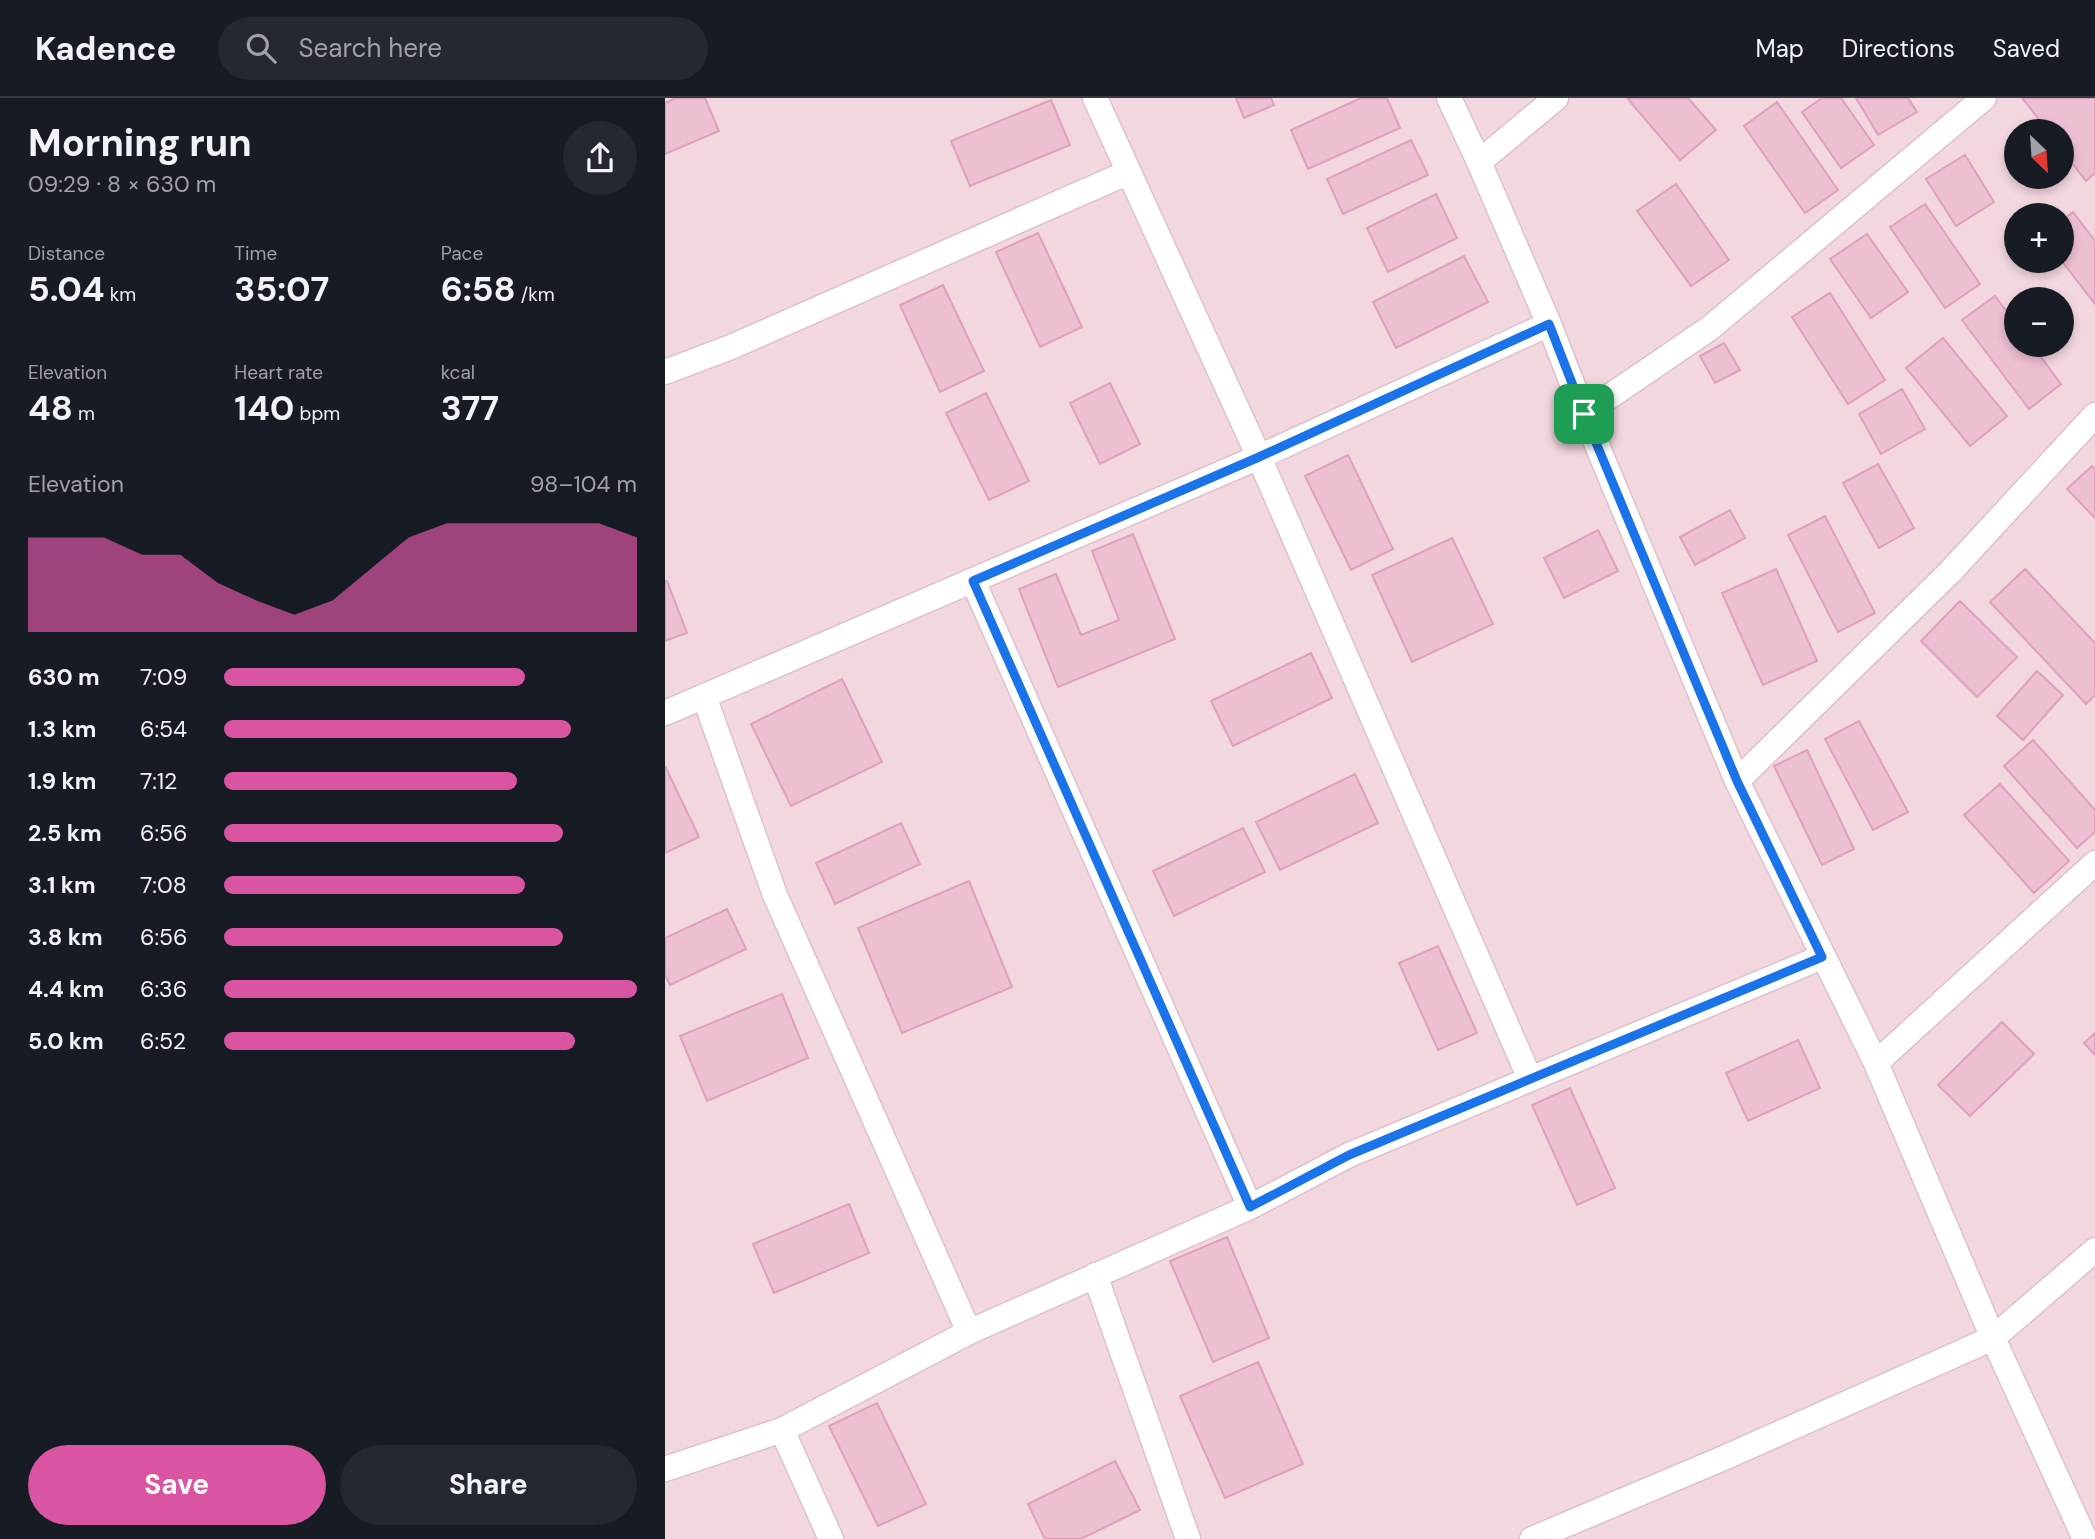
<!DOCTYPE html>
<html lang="en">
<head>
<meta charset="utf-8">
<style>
  :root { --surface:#171b24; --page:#242831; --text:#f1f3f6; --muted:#9ea1a6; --line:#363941; --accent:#d955a2 }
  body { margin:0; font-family:"DM Sans",sans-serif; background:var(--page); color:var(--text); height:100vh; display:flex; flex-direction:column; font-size:26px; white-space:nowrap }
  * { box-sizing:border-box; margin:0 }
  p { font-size:23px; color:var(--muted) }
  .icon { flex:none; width:38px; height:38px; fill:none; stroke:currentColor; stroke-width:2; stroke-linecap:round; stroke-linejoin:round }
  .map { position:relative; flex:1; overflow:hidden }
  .drawer { display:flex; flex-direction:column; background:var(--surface); width:665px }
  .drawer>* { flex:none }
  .needle { width:46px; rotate:155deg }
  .fabs { position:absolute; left:1339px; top:21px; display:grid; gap:14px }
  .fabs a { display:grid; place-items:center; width:70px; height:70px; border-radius:50%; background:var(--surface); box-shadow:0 4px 10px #0003; font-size:35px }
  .pin { position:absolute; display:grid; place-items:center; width:60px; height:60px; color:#fff; margin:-30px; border-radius:14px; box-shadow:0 4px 10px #0006 }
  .round { display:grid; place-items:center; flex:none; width:74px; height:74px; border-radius:37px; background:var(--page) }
  .summary { display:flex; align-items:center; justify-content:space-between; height:119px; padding:0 28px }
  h1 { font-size:38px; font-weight:700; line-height:52px }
  .figures { display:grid; grid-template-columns:repeat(3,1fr); gap:10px; height:119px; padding:7px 28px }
  .figures div { display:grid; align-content:center }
  .figures b { font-size:35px; font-weight:700 }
  .figures small { font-size:19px; font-weight:400 }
  .figures p { font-size:19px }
  .chart { height:196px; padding:14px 28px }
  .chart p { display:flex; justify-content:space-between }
  .chart svg { width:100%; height:126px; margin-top:7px; fill:var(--accent); opacity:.7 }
  .button { display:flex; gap:14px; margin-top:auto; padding:14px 28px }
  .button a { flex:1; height:80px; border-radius:42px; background:var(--accent); color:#fff; font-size:28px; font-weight:700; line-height:80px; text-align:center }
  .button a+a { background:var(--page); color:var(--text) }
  ul { padding:0 28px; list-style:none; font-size:23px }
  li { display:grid; grid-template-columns:112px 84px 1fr; align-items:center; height:52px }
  li i { height:18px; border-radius:9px; background:var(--accent) }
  header { display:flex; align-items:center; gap:42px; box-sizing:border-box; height:98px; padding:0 35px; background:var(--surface); border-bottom:2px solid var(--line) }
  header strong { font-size:33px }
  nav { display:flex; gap:38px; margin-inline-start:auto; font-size:24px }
  .search { width:490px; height:63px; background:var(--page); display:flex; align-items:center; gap:18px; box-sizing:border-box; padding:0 24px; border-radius:38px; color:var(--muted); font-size:26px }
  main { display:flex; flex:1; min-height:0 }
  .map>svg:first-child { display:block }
  .residential { fill:#f3d7de; fill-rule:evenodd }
  .building { fill:#edbfd2; stroke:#dea1bb; stroke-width:2 }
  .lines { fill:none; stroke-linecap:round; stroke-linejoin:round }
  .minor-casing { stroke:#dec1cb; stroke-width:27 }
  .minor { stroke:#fff; stroke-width:24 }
  .route-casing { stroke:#fff; stroke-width:14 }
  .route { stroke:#1a73e8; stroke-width:9 }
</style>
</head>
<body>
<header>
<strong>Kadence</strong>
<div class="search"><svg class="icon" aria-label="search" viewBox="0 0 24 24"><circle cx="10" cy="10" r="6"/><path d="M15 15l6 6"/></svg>Search here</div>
<nav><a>Map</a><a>Directions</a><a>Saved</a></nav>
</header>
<main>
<section class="drawer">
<div class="summary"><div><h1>Morning run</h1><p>09:29 · 8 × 630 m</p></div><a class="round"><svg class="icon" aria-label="share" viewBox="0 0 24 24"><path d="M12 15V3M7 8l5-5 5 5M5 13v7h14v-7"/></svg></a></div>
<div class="figures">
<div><p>Distance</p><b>5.04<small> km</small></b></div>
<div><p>Time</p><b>35:07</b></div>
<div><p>Pace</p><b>6:58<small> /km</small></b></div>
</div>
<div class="figures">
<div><p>Elevation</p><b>48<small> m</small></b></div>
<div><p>Heart rate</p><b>140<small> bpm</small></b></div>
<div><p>kcal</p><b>377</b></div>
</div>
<div class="chart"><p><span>Elevation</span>98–104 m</p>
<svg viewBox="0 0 160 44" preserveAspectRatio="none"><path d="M0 44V11L10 11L20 11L30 17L40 17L50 27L60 33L70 38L80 33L90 22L100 11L110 6L120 6L130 6L140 6L150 6L160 11V44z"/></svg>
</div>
<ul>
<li><b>630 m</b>7:09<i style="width:73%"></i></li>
<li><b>1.3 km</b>6:54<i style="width:84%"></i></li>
<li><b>1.9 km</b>7:12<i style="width:71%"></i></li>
<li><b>2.5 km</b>6:56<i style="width:82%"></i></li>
<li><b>3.1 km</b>7:08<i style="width:73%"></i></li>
<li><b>3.8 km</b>6:56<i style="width:82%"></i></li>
<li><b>4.4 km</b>6:36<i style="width:100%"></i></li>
<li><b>5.0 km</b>6:52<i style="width:85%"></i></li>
</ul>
<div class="button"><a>Save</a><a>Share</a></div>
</section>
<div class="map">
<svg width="1430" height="1441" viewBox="0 0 1430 1441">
  <rect width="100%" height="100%" fill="#fae5e9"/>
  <path class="residential" d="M0,0H1430V1441H0ZM1351,33H1396V79H1351ZM1351,117H1396V163H1351ZM1351,201H1396V247H1351Z"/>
  <path class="building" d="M11,0H40L54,33L0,56V5Z
    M571,0H606L609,7L579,20Z
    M696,0H722L735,30L643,71L626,32Z
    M962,0H1023L1051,32L1015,62Z
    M1157,0H1176L1209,47L1176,70L1137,14Z
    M1191,0H1243L1252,14L1213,37Z
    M1357,0H1430V75L1421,83L1396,51V33H1383Z
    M386,2L405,47L305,88L286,43Z
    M1112,4L1173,92L1140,115L1079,28Z
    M746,42L763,77L678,116L662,81Z
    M1300,57L1329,104L1291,128L1261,81Z
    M1011,86L1064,162L1026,188L972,113Z
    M771,96L792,140L723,174L702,130Z
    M1260,106L1315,186L1280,210L1225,129Z
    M1408,114L1430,143V206L1396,162V123Z
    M373,135L417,229L375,249L331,154Z
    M1202,136L1243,194L1206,220L1165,161Z
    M799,158L823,204L731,250L708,204Z
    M278,187L319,273L275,294L235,207Z
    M1165,195L1220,282L1183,306L1127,219Z
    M1330,198L1351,226V247H1367L1396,286L1364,311L1297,222Z
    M1278,240L1342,318L1305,348L1241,270Z
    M1059,245L1075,272L1050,285L1035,258Z
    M445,285L475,346L435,366L405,305Z
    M1237,291L1260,331L1216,356L1194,316Z
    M321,295L364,383L324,402L281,315Z
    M683,357L728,451L686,472L640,378Z
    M1213,366L1249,430L1214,450L1178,385Z
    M1427,368L1430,371V420L1402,391Z
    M1065,412L1080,440L1030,467L1015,439Z
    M1160,418L1210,515L1173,534L1123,437Z
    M933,432L953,473L899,500L879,460Z
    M468,436L510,541L393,589L354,491L391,476L416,537L454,522L427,453Z
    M787,440L828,526L747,564L707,477Z
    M1111,471L1152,563L1098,587L1057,495Z
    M1360,471L1430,545V597L1421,606L1325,504Z
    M0,483H2L22,535L0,543Z
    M1295,503L1352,559L1312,599L1256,543Z
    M646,555L667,600L568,648L546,603Z
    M1372,573L1398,597L1358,642L1332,618Z
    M177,581L217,664L126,708L86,626Z
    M1194,623L1243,714L1208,732L1160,641Z
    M1368,642L1430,712V734L1412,750L1339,668Z
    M1142,652L1189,751L1157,767L1109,668Z
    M0,668L34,739L0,755Z
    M690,676L713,725L615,772L591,724Z
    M1335,686L1404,763L1369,795L1299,717Z
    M236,725L255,766L170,806L151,765Z
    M578,730L600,774L509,818L488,773Z
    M304,783L347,889L237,935L193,830Z
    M62,811L81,851L5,887L0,877V840Z
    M773,848L812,935L773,952L734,865Z
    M117,896L143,960L42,1003L15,938Z
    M1337,924L1369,956L1305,1018L1273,987Z
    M1430,935V957L1419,945Z
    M1133,942L1155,990L1083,1023L1061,975Z
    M905,990L950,1090L912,1107L867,1007Z
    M184,1106L204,1155L109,1195L88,1146Z
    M562,1139L604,1240L548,1264L505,1163Z
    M593,1264L638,1366L560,1400L515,1298Z
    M212,1305L261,1406L213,1428L164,1328Z
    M450,1363L475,1412L416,1441H380L363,1406Z"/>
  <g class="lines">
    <g class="minor-casing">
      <path id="minor" d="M430,0L594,359L865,981
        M784,0L814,64L884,226L919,316L1072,683L1211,965L1328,1240L1420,1441
        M814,64L891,0
        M0,274L66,249L464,74
        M919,316L1045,230L1319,0
        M308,483L585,1109
        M39,598L110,797L304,1234
        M0,615L594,359L884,226
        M1072,683L1285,474L1430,317
        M1211,965L1430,765
        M430,1177L523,1441
        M117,1332L166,1441
        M0,1371L117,1332L304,1234L585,1109L684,1057L1157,859
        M867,1441L1061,1359L1328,1240L1430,1152"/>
    </g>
    <use href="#minor" class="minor"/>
  </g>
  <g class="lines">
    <g class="route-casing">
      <path id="route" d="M884,226L919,316L1072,683L1157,859L684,1057L585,1109L308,483L594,359Z"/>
    </g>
    <use href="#route" class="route"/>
  </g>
</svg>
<div class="fabs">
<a><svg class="needle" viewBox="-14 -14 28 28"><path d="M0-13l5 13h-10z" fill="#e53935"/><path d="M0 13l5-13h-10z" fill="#9ea1a6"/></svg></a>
<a>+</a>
<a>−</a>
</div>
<div class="pin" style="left:919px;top:316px;background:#1e9e55"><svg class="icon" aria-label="arrive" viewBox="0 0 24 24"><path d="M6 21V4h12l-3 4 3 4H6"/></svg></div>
</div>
</main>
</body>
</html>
